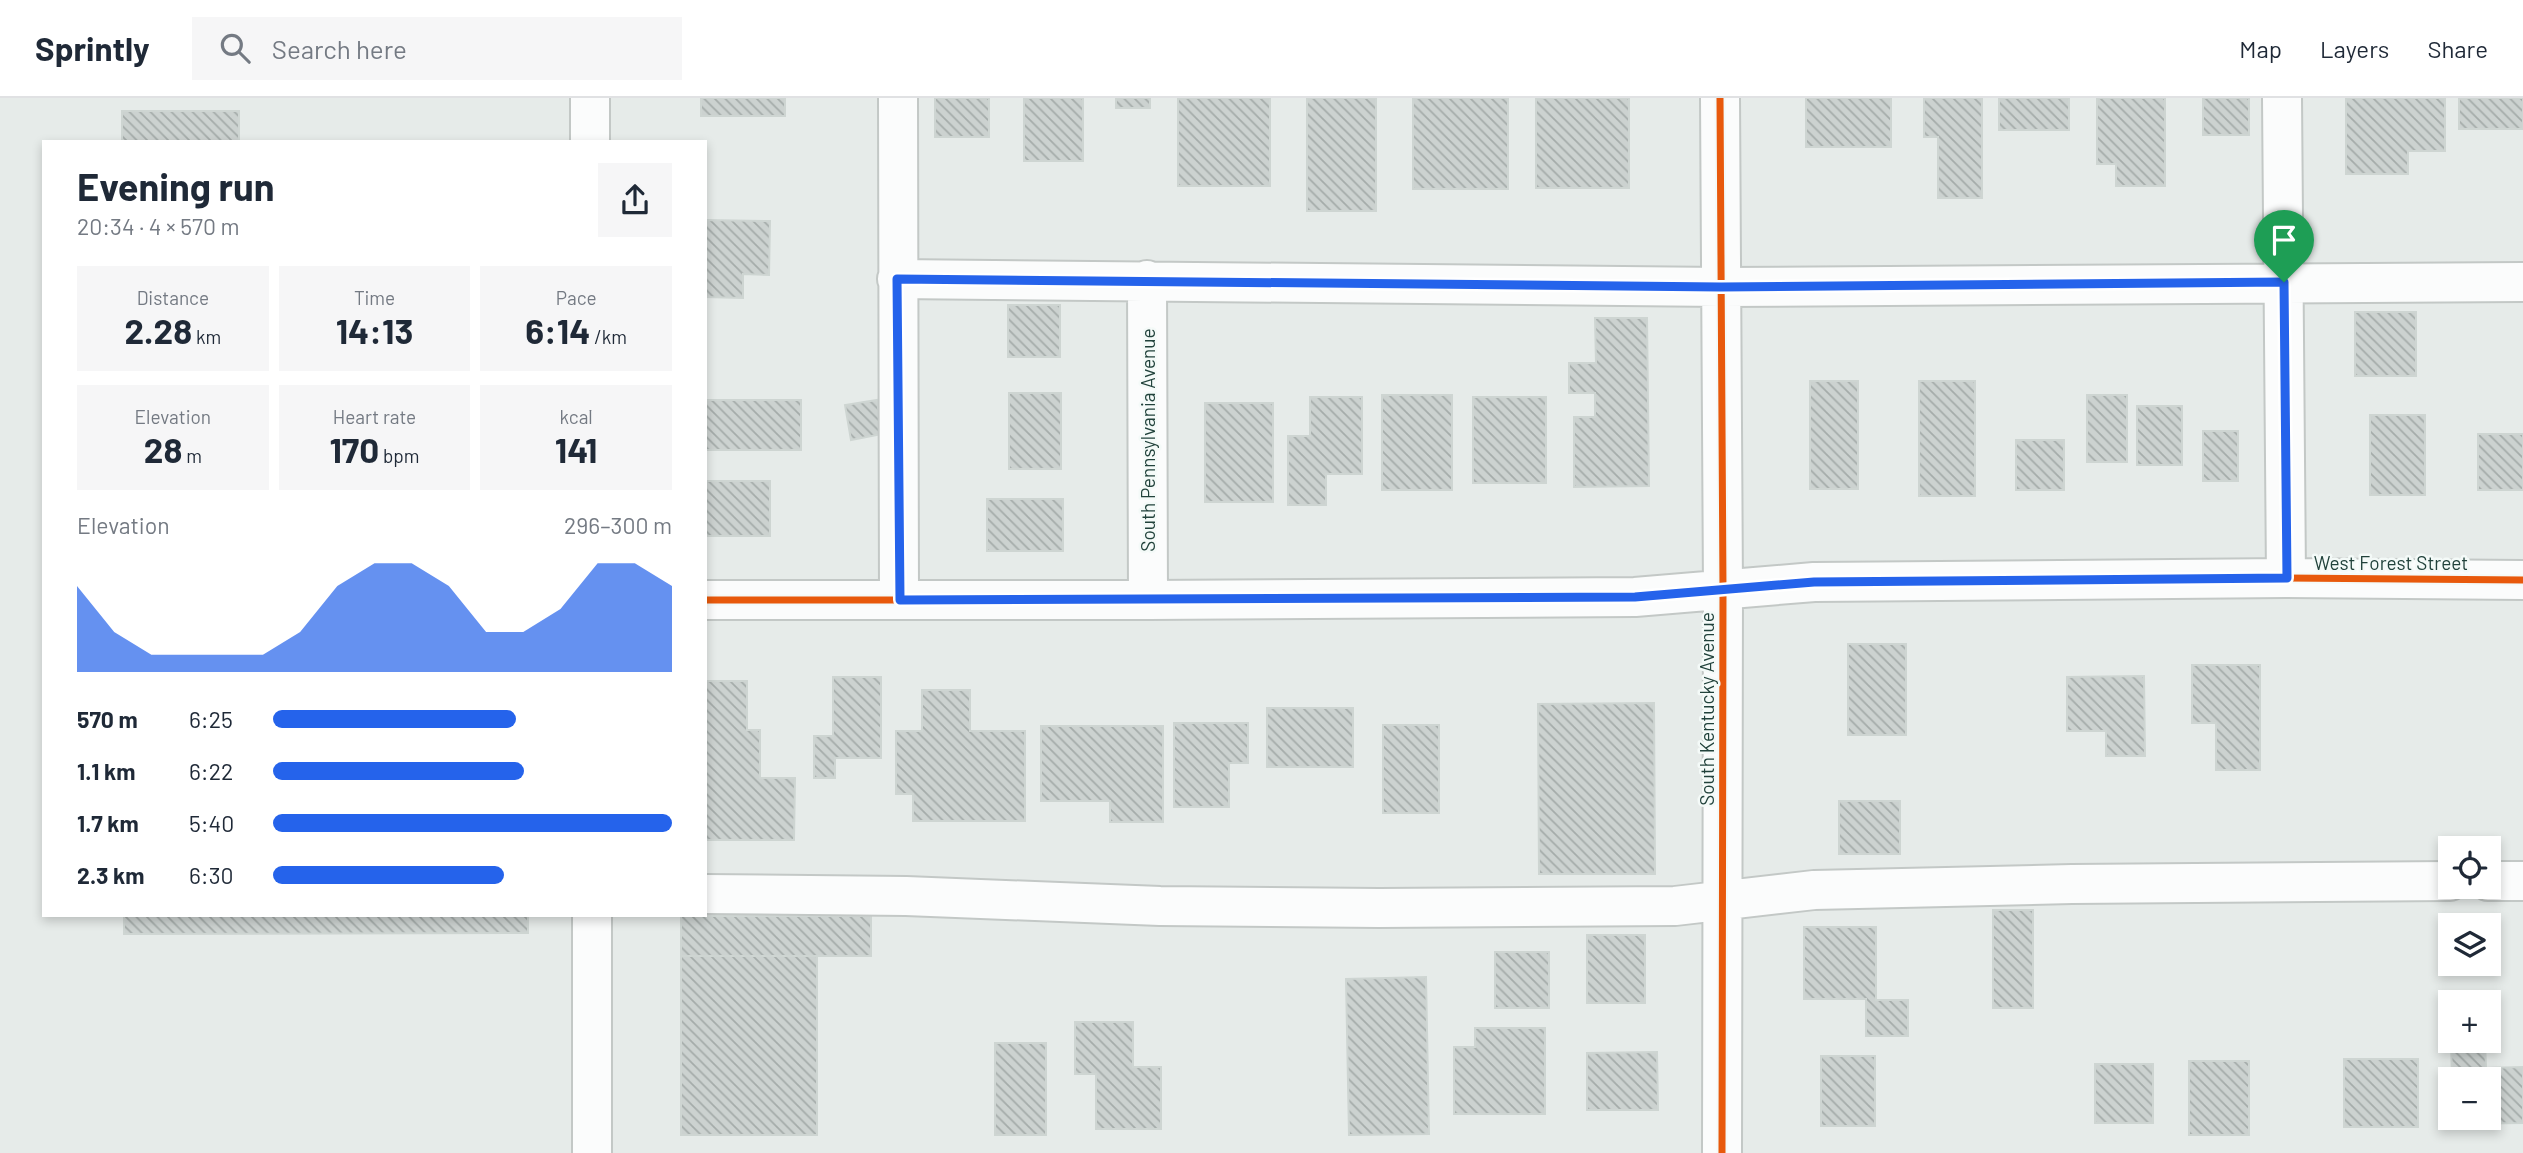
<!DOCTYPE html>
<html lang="en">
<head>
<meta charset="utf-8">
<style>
  :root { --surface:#fff; --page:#f6f6f7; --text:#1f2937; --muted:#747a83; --line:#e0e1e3; --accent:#2563eb }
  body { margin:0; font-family:Barlow,sans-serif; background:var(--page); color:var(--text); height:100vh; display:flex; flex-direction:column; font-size:26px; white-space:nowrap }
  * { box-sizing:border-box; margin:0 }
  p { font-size:23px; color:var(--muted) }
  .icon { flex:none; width:38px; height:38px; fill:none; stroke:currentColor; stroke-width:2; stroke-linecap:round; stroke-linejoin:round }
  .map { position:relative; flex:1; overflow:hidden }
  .drawer { position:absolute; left:42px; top:42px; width:665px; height:777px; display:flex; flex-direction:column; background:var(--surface); border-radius:0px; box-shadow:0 4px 10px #0003 }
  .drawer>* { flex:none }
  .fabs { position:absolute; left:2438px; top:738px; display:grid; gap:14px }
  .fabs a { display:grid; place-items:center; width:63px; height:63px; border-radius:0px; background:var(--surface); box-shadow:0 4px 10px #0003; font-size:35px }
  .pin { position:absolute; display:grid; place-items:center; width:60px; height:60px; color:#fff; margin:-72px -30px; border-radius:50% 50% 50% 0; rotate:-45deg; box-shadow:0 0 7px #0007 }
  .pin .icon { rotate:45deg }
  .round { display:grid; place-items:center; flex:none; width:74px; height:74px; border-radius:0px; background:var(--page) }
  .head { display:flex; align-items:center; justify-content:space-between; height:119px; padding:0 35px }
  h1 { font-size:38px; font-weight:700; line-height:52px }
  .figures { display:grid; grid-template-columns:repeat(3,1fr); gap:10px; height:119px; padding:7px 35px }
  .figures div { display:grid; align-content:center; border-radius:0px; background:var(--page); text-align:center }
  .figures b { font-size:35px; font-weight:700 }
  .figures small { font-size:19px; font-weight:400 }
  .figures p { font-size:19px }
  .chart { height:196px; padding:14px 35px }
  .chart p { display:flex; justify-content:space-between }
  .chart svg { width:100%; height:126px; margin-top:7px; fill:var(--accent); opacity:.7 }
  ul { padding:0 35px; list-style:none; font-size:23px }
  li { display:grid; grid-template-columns:112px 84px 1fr; align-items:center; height:52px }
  li i { height:18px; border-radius:9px; background:var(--accent) }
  header { display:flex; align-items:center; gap:42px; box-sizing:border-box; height:98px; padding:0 35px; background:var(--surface); border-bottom:2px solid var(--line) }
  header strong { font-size:33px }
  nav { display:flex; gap:38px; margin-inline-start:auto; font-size:24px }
  .search { width:490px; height:63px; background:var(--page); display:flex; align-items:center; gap:18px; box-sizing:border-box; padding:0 24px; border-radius:0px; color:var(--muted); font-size:26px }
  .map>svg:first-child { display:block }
  .building { fill:url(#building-back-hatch); stroke:#ced5d2; stroke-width:2 }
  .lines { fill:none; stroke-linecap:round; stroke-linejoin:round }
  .minor-casing { stroke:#c3c8c6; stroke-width:42 }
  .minor { stroke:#fbfcfc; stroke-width:38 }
  .cycleway-casing { stroke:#f4faf8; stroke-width:11 }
  .cycleway { stroke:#e8590c; stroke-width:7 }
  .route-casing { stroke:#fff; stroke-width:14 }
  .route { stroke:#2563eb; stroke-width:9 }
  .labels { text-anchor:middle; stroke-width:5; stroke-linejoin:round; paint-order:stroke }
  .street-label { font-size:19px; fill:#21423b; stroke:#f4faf8 }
</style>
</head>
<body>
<header>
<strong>Sprintly</strong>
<div class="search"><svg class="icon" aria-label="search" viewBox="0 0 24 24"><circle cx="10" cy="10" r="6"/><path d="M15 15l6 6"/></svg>Search here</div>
<nav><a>Map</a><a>Layers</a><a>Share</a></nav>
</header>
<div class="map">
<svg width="2523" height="1055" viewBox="0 0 2523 1055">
  <defs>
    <pattern id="building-back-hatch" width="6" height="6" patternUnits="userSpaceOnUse" patternTransform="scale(1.75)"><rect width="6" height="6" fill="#ccd2d0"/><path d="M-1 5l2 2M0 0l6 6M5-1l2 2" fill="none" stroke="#a5acaa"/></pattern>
  </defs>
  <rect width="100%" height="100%" fill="#e6ebe9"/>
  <path class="building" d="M701,0H785V18H701Z
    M935,0H989V39H935Z
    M1024,0H1083V63H1024Z
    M1116,0H1150V10H1116Z
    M1178,0H1270V88H1178Z
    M1307,0H1376V113H1307Z
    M1413,0H1508V91H1413Z
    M1536,0H1629V90H1536Z
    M1806,0H1891V49H1806Z
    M1924,0H1982V100H1938V39H1924Z
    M1999,0H2069V32H1999Z
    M2097,0H2165V88H2116V66H2097Z
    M2203,0H2249V37H2203Z
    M2346,0H2445V53H2408V76H2346Z
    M2459,0H2523V31H2459Z
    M122,13H239V44H122Z
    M705,122L770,123L769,177L743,176V200L705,199Z
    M1008,207H1060V259H1008Z
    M2355,214H2416V278H2355Z
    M1595,220H1647L1649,388L1574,389V319H1595V295H1569V265H1596Z
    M1810,283H1858V391H1810Z
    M1919,283H1975V398H1919Z
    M1009,295H1061V371H1009Z
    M1382,297H1452V392H1382Z
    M2087,297H2127V364H2087Z
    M1310,299H1362V376H1326V407H1288V338H1310Z
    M1473,299H1546V385H1473Z
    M705,302H801V352H705Z
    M877,302L882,336L851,342L845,307Z
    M1205,305H1273V404H1205Z
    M2137,308H2182V367H2137Z
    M2370,317H2425V397H2370Z
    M2203,333H2238V383H2203Z
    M2478,336H2523V392H2478Z
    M2016,342H2064V392H2016Z
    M705,383H770V438H705Z
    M987,401H1063V453H987Z
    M1848,546H1906V637H1848Z
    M2192,567H2260V672H2216V625H2192Z
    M2144,578L2145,658H2106V633H2067V579Z
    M833,579H881V660H835V680H814V638H833Z
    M705,583H747V632H760V680H795L794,742H705Z
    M922,592H970V633H1025V723H913V696H896V633H922Z
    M1654,605L1655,776H1539L1538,606Z
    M1267,610H1353V669H1267Z
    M1174,625H1248V665H1229V709H1174Z
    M1383,627H1439V715H1383Z
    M1041,628H1163V724H1110V703H1041Z
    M1839,703H1900V756H1839Z
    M1993,812H2033V910H1993Z
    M124,817H528V835L124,836Z
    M681,818H871V858H681Z
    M1804,829H1876V902H1908V938H1866V901H1804Z
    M1587,837H1645V905H1587Z
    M1495,854H1549V910H1495Z
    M681,858H817V1037H681Z
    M1426,879L1429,1036L1349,1037L1346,881Z
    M1075,924H1133V969H1161V1031H1096V976H1075Z
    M1475,930H1545V1016H1454V949H1475Z
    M2451,943H2485L2486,970L2523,969V1025L2453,1026V1020H2488V982H2452Z
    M995,945H1046V1037H995Z
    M1657,954L1658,1012H1587V955Z
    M1821,958H1875V1028H1821Z
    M2344,961H2418V1029H2344Z
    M2189,963H2249V1037H2189Z
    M2095,966H2153V1025H2095Z"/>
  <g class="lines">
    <g class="minor-casing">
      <path id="minor" d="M590,0V44
        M898,0L899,502
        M1720,0L1723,491L1722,1055
        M2282,0L2286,480
        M897,181L1721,189L2523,184
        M1147,182L1148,502
        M705,502H1148L1635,499L1814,484L2286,480L2523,482
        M2488,783H2523
        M705,796L906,798L1160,808L1379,810L1675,808L1814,792L2072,786L2450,783
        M592,817V1055"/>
    </g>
    <use href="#minor" class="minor"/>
    <g class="cycleway-casing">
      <path id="cycleway" d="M1720,0L1723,491L1722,1055
        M705,502H1148L1635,499L1814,484L2286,480L2523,482"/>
    </g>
    <use href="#cycleway" class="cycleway"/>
  </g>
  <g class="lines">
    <g class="route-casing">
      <path id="route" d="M897,181L1721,189L2284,184L2287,480L1814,484L1635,499L900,502Z"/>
    </g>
    <use href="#route" class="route"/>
  </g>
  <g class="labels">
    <g class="street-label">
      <text transform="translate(1148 342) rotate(-90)" y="7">South Pennsylvania Avenue</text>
      <text x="2391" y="472">West Forest Street</text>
      <text transform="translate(1707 611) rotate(-90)" y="7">South Kentucky Avenue</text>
    </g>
  </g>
</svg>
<div class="fabs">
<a><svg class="icon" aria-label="locate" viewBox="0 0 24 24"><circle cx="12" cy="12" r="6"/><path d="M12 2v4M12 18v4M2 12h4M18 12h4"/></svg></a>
<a><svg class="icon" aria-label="layers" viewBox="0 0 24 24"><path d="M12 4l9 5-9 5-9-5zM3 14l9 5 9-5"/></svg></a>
<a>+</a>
<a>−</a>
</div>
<div class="pin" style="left:2284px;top:184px;background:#1e9e55"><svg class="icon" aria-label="arrive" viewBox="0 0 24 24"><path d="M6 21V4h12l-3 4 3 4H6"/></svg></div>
<section class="drawer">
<div class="head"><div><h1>Evening run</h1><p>20:34 · 4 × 570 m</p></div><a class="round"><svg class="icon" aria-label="share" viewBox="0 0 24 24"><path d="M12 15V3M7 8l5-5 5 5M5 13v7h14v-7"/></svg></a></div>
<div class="figures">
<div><p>Distance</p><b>2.28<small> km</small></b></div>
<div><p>Time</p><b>14:13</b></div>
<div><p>Pace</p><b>6:14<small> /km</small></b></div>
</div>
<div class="figures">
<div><p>Elevation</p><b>28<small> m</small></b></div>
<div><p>Heart rate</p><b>170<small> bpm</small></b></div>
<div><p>kcal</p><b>141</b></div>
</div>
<div class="chart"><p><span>Elevation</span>296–300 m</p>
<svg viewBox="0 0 160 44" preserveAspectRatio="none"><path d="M0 44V14L10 30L20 38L30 38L40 38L50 38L60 30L70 14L80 6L90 6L100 14L110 30L120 30L130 22L140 6L150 6L160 14V44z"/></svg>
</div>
<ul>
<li><b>570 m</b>6:25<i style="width:61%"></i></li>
<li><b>1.1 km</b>6:22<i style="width:63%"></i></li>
<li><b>1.7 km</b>5:40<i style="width:100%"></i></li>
<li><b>2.3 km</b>6:30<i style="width:58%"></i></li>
</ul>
</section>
</div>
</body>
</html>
